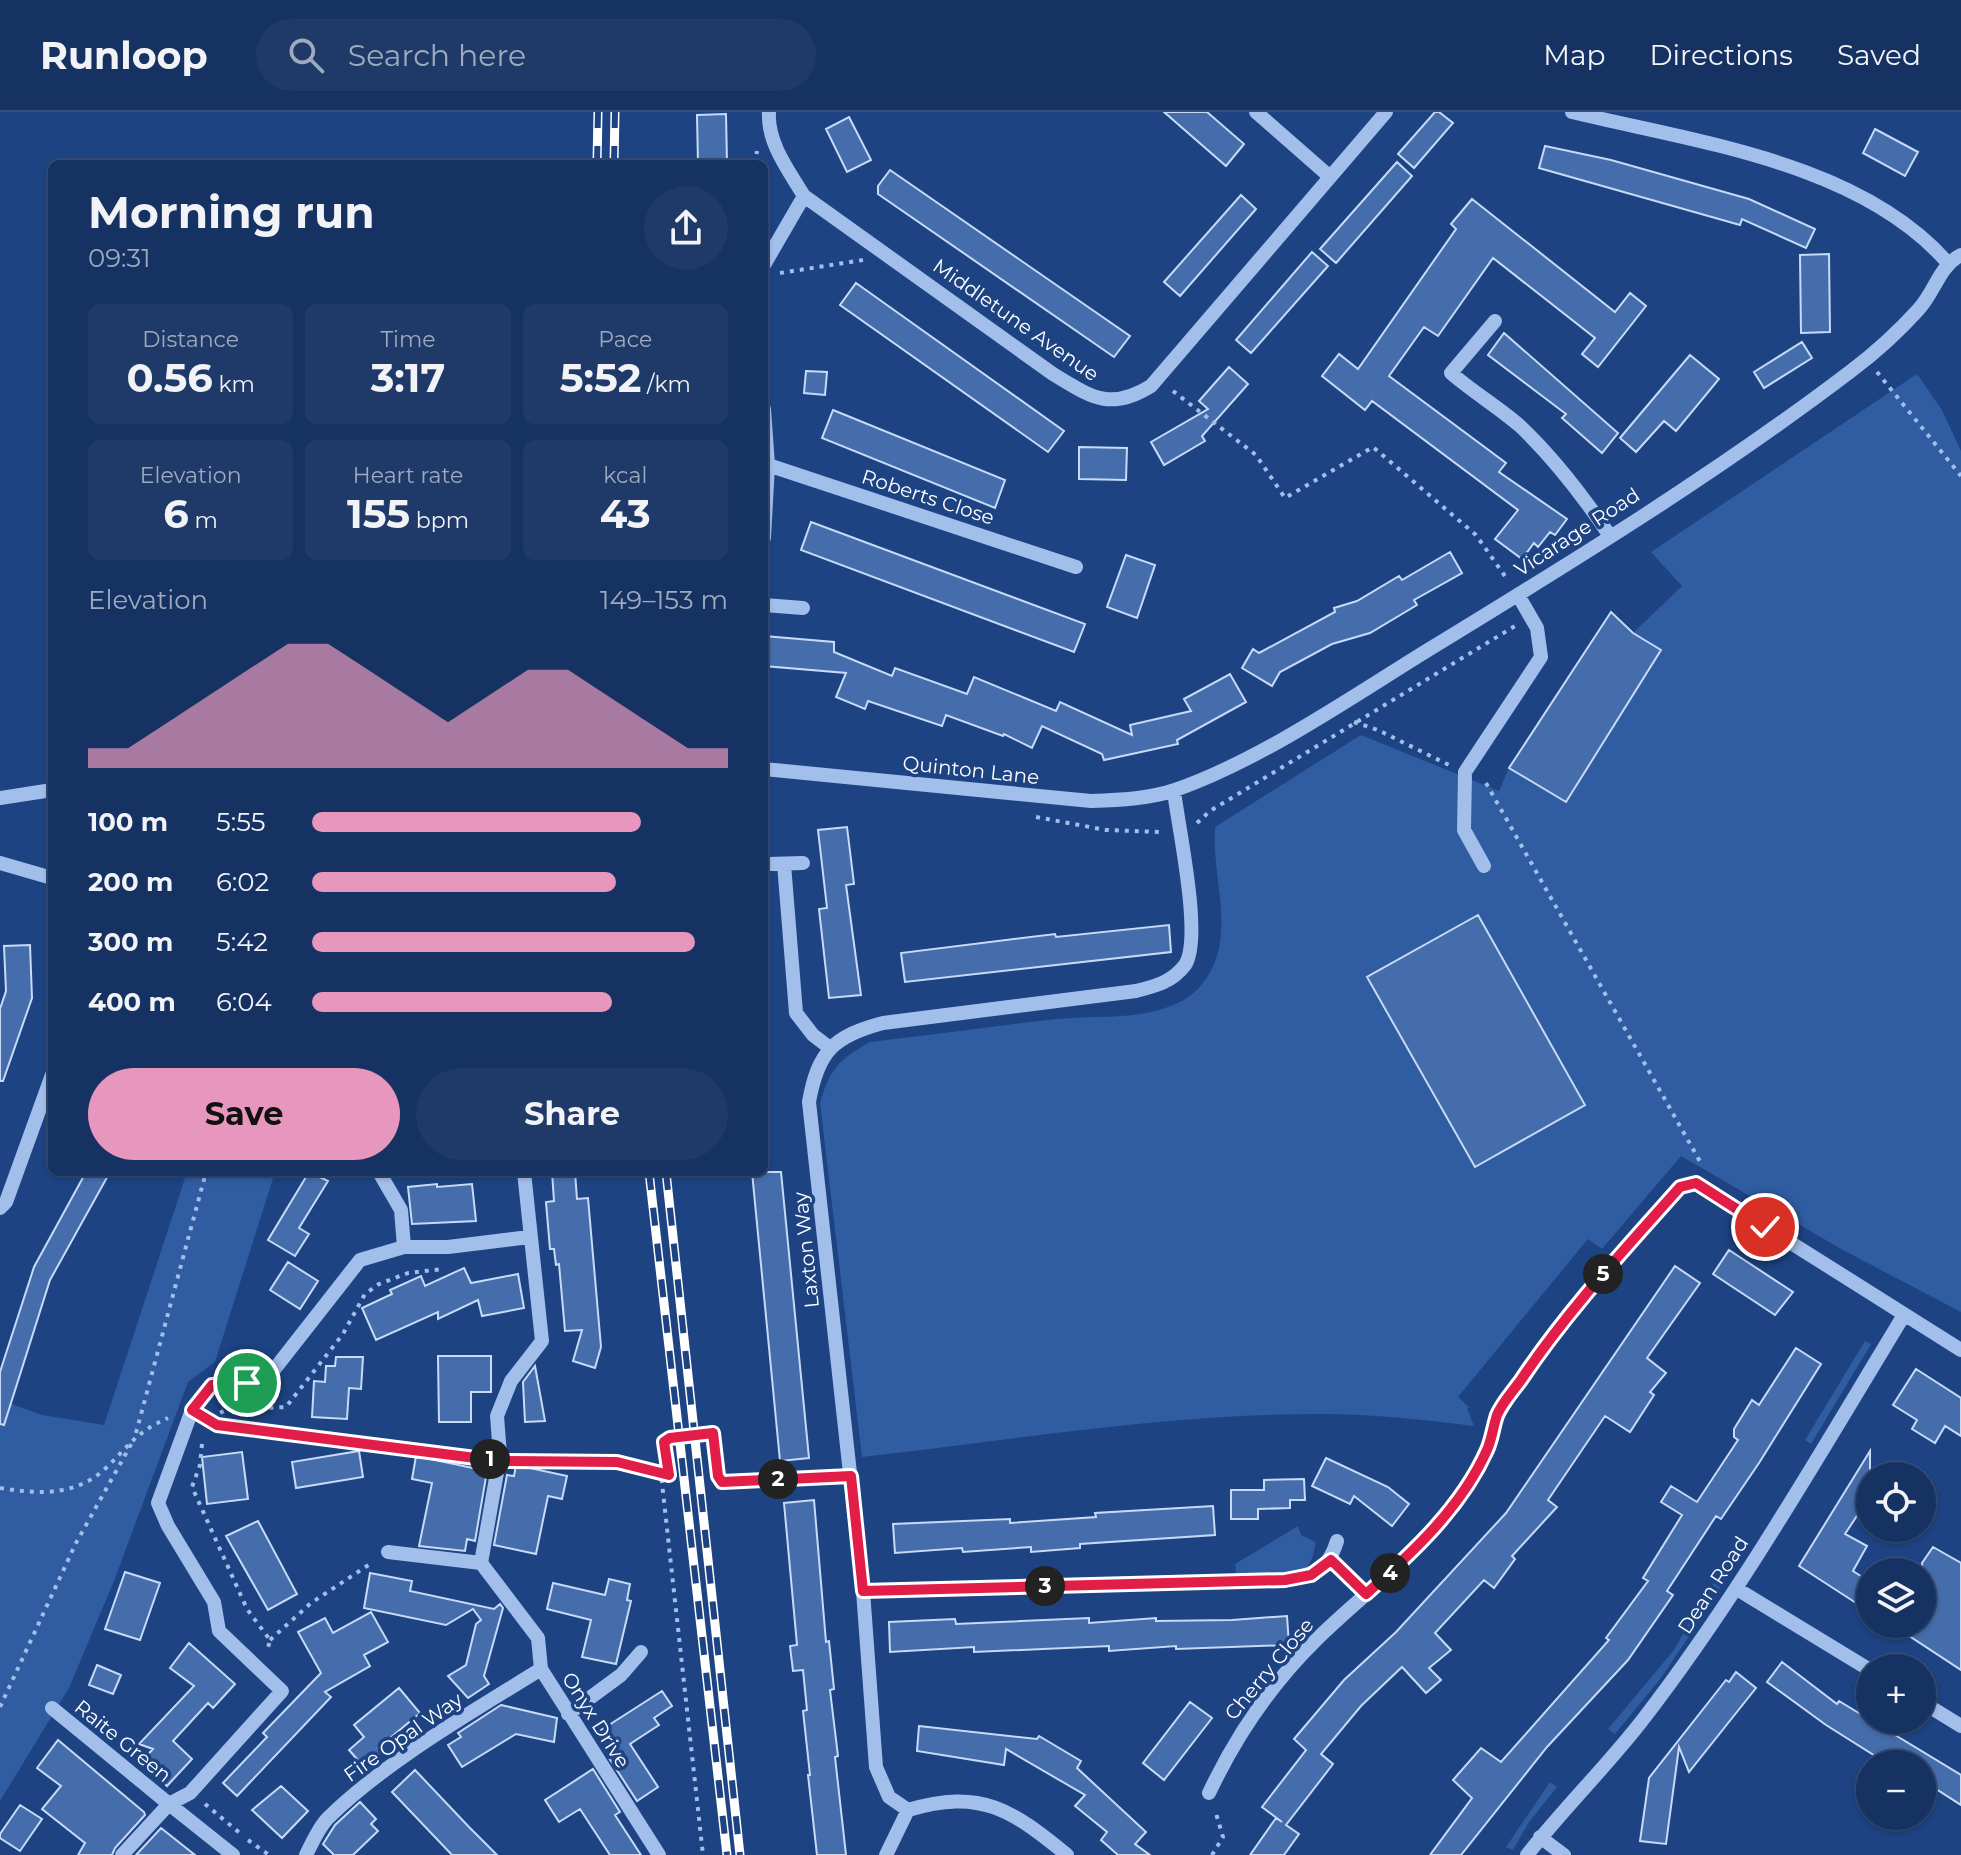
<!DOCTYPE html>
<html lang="en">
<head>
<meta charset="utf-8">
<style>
  :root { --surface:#163262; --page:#1f3a68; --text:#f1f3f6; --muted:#9eaabe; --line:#354d77; --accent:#e797bd }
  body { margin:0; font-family:Montserrat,sans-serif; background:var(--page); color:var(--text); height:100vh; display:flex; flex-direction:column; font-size:30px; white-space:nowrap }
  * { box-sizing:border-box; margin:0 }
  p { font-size:26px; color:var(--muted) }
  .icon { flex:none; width:44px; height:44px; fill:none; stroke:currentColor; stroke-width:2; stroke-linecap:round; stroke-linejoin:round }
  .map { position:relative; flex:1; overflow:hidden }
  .side { position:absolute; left:48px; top:48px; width:720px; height:1016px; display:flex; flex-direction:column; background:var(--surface); border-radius:12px; box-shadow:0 2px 6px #0004,0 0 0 2px var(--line) }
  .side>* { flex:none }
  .fabs { position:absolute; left:1856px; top:1350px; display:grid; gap:16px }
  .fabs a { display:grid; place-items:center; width:80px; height:80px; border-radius:50%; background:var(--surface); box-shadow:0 2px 6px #0004,0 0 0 2px var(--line); font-size:40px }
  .pin { position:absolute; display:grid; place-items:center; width:68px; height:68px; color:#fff; margin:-34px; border:4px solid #fff; border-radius:50%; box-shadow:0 2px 8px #0007 }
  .km { position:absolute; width:40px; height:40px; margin:-20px; border-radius:50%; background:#222; color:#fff; font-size:22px; line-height:40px; text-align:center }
  .round { display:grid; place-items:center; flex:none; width:84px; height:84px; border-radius:42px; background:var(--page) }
  .head { display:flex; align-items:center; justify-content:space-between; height:136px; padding:0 40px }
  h1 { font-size:44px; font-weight:700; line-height:60px }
  .figures { display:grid; grid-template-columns:repeat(3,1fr); gap:12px; height:136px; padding:8px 40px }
  .figures div { display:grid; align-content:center; border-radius:12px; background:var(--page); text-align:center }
  .figures b { font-size:40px; font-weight:700 }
  .figures small { font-size:22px; font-weight:400 }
  .figures p { font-size:22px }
  .chart { height:224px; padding:16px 40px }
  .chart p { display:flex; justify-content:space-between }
  .chart svg { width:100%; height:144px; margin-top:8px; fill:var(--accent); opacity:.7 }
  .cta { display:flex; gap:16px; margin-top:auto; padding:16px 40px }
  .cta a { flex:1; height:92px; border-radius:48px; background:var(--accent); color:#111; font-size:32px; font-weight:700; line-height:92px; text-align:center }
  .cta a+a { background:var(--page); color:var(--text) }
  ul { padding:0 40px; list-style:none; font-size:26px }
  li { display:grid; grid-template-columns:128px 96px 1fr; align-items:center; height:60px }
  li i { height:20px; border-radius:10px; background:var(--accent) }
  header { display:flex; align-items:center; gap:48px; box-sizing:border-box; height:112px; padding:0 40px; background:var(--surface); border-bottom:2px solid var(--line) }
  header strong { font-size:38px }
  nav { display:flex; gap:44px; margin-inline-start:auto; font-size:28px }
  .search { width:560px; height:72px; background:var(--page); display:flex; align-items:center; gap:20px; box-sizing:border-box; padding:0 28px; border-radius:44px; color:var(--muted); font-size:30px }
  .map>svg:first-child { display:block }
  .green { fill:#305ca1 }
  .building { fill:#456dab; stroke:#c7daf7; stroke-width:2 }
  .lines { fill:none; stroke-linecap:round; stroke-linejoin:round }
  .path { stroke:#a2beea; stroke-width:4; stroke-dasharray:4 6; stroke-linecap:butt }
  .minor { stroke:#a2beea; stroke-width:14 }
  .rail-casing { stroke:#fff; stroke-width:9 }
  .rail { stroke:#1d4383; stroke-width:6; stroke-dasharray:18; stroke-linecap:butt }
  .path-bridge { stroke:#a2beea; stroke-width:4; stroke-dasharray:4 6; stroke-linecap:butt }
  .route-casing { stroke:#fff; stroke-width:16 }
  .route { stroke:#e11d48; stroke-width:10 }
  .labels { text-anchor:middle; stroke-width:7; stroke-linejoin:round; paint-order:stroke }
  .street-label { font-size:20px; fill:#fff; stroke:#1d4383 }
</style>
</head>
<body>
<header>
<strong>Runloop</strong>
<div class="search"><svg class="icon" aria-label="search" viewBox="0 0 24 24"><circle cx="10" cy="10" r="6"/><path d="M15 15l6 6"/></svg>Search here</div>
<nav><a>Map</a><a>Directions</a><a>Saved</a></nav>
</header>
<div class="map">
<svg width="1961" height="1743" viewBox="0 0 1961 1743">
  <rect width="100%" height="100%" fill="#1d4383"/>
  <path class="green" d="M1917,262L1942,298L1961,339V1200L1843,1138L1681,1044L1602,1137L1588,1127L1458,1285L1470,1296H1467L1474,1314C1424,1308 1373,1302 1323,1302C1171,1301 1013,1328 862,1345L820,991C830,957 838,948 870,930C932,923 994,914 1057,907C1099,903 1143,909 1182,889C1202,878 1214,858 1219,836C1227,796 1212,755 1215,715L1361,623L1499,679L1509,656L1566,690L1660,538L1633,521L1682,474L1651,440Z
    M187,1060H275L215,1250L188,1270L114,1469L69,1576L0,1689V1288L42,1303L104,1313Z
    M1865,1229L1871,1232L1811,1332L1805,1328Z
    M1298,1414L1301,1423L1316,1430C1314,1438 1313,1449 1307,1455C1292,1468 1254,1461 1236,1461L1235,1452Z
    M1741,1427L1748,1432L1705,1500L1699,1495Z
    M1689,1511L1696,1514L1661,1566L1615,1622L1608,1617L1674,1538Z
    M1550,1670L1557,1675L1529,1710L1513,1738L1506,1735Z"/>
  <path class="building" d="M1164,0H1207L1244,32L1226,54Z
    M1435,0H1439L1453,11L1414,56L1398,42Z
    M726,2L727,51L698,52L697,3Z
    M849,5L871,48L847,60L826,17Z
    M1875,17L1918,40L1905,64L1863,41Z
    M1545,34L1611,48L1749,87L1815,117L1806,136L1742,107L1740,113L1539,56Z
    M1397,50L1412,64L1336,151L1320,137Z
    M890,58L1130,224L1114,245L878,82V74Z
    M1241,83L1256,97L1180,184L1164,170Z
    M1472,87L1615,200L1630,181L1646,194L1598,255L1582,242L1595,226L1493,146L1438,224L1424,215L1389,264L1506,351L1499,360L1567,407L1555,423L1550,420L1538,435L1534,431L1522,447L1495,427L1518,398L1372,289L1365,298L1322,264L1339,242L1358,257L1456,117L1451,112Z
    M1312,140L1328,154L1251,241L1236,228Z
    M1829,142L1830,220L1801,221L1800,143Z
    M856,171L1064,319L1048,340L840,193Z
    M1504,221L1618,321L1602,341L1562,306L1566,302L1488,243Z
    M1802,230L1812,246L1764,276L1754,260Z
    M1690,243L1719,267L1676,319L1664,309L1636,340L1620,326Z
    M1229,255L1248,272L1202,324L1205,329L1164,353L1151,330L1208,297L1199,289Z
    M806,259L827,260L825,283L804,281Z
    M833,298L1005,368L995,396L822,326Z
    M1079,335L1127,336L1126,368L1079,367Z
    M811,410L1085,512L1074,540L801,438Z
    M1450,440L1462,461L1414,488L1417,493L1370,521L1332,532L1280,560L1272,574L1242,556L1253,537L1259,541L1335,500L1334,496L1357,489L1399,464L1402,468Z
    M1126,443L1155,453L1137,506L1107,495Z
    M1611,500L1633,521L1661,538L1566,690L1509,656Z
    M764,524L834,530V540L892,564L895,556L967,582L974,565L1056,599L1060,590L1132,623L1130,613L1191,599L1184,587L1230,562L1246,590L1177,628L1178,632L1104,648L1102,642L1042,614L1032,636L1004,622L1003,624L946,603L942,614L868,589L865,597L836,585L846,561L764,554Z
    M847,715L854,772L846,773L861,883L829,886L819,797L827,796L818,718Z
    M1478,803L1585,993L1475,1055L1367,865Z
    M1169,813L1171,840L905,870L901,841L1055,822L1056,825Z
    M30,833L32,886L3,969H0V897L6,879L4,834Z
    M86,1060H110L50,1168L4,1313L0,1312V1260L34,1155Z
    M309,1060L328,1069L299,1116L309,1122L295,1144L268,1128Z
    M552,1060H575L577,1087L588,1086L601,1235L595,1256L573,1249L582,1218L565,1219L559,1152L556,1153L554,1137H550L546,1090L554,1089Z
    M752,1060H781L809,1346L780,1349Z
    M437,1072V1075L472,1072L476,1109L412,1112L408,1075Z
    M1729,1138L1793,1180L1775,1203L1713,1162Z
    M288,1150L318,1169L300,1197L270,1178Z
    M1675,1154L1700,1171L1647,1246L1666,1261L1650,1280L1654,1283L1630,1320L1605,1304L1548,1388L1557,1395L1512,1444L1515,1447L1494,1476L1484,1468L1435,1521L1451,1538L1429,1556L1441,1568L1426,1581L1402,1555L1361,1594L1321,1642L1333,1652L1286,1713L1299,1722L1284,1743H1250L1276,1706L1282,1710L1262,1695L1306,1638L1294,1627L1344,1568L1396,1520L1506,1401Z
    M464,1156L471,1171L518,1162L524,1196L482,1204L478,1188L438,1207V1200L376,1228L362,1196L392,1182L390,1178L421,1164L425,1174Z
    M1796,1236L1821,1252L1759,1351L1721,1407L1716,1404L1667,1479L1673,1483L1628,1548L1547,1635L1461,1743H1430L1472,1686L1453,1668L1481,1636L1501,1650L1609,1528L1606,1526L1648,1469L1643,1466L1682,1403L1661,1390L1671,1374L1697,1390L1738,1328L1734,1325V1317L1752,1288L1759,1293Z
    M438,1244H491V1280H471V1310H439Z
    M336,1245H363L361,1277L349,1276L347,1307L312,1305L314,1269L325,1270L326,1254H335Z
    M535,1254L545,1309L525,1310L523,1270Z
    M1916,1257L1961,1286V1324L1945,1314L1935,1331L1912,1317L1917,1308L1893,1293Z
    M359,1339L363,1365L296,1376L292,1350Z
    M1870,1339V1384L1845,1422L1867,1434L1853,1459L1870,1470V1500L1799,1454Z
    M242,1340L248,1387L207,1392L202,1345Z
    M416,1344L487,1359L475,1429L467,1427L465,1439L419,1434L432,1371L412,1367Z
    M1326,1346L1388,1375L1409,1392L1392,1414L1354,1384L1350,1392L1312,1374Z
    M516,1353L567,1364L562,1387L548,1384L536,1442L494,1433L507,1363L514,1364Z
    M1304,1367L1305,1388H1290V1396L1258,1397V1407H1231V1378H1264V1368Z
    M814,1388L826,1530L829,1529L834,1577L830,1578L838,1644L835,1645L846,1743H817L808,1663H810L803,1599L807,1598L803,1558L793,1559L790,1534L797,1533L784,1391Z
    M1213,1394L1215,1423L1080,1432V1436L1031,1440V1435L963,1440L962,1436L895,1441L893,1412L1010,1407V1411L1096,1405L1095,1401Z
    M258,1409L297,1482L268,1498L226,1424Z
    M1933,1435L1961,1451V1558L1891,1512H1922V1451Z
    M125,1460L160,1471L140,1528L105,1517Z
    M370,1461L412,1469L410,1479L494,1497L500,1492L503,1496L484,1564L489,1572L468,1586L448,1564L466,1553L476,1512L481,1508L473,1497L446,1513L364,1496Z
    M609,1467L630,1472L627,1488L631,1489L616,1552L582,1545L591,1508L547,1497L553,1471L605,1483Z
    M371,1500L388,1530L364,1543L370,1554L325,1580L331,1585L237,1684L223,1671L267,1625L263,1621L321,1561L298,1520L325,1506L333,1521Z
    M1287,1504L1289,1533L1176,1537V1534L1109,1539V1534L974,1540V1535L890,1540L889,1510L955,1507L956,1512L1089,1506V1511L1156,1506V1509L1232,1508Z
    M189,1531L235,1572L213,1596L208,1591L173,1629L192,1647L167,1674L141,1650L153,1637L139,1632L194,1574L170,1556Z
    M1782,1550L1837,1592L1839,1589L1961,1663V1693L1922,1668V1652H1888L1826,1613L1767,1570Z
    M97,1553L121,1563L113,1582L89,1573Z
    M1736,1560L1756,1576L1689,1660L1679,1635L1666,1732L1640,1729L1649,1666L1726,1568L1729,1570Z
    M399,1576L420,1601L378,1636L382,1640L364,1655L349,1638L364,1625L354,1613Z
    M662,1579L672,1594L654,1606L659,1613L630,1632L658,1675L637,1689L609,1646L614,1643L598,1620Z
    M1190,1590L1212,1606L1164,1668L1143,1651Z
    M501,1593L557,1606L554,1630L516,1622L462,1655L448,1633L461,1625L458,1621Z
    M919,1614L1037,1627L1039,1624L1081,1649L1077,1656L1146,1720L1135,1732L1150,1743H1118L1101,1728L1107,1720L1075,1694L1085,1683L1006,1637L1004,1653L917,1639Z
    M58,1628L144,1700L145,1703L115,1736L112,1743H78L85,1731L42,1697L61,1674L37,1656Z
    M593,1657L620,1700L615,1703L641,1743H610L580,1697L559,1710L545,1688Z
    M415,1658L469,1715L497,1743H452L392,1680Z
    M281,1674L308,1699L282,1726L252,1698Z
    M360,1690L376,1707L371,1712L378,1719L353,1743H334L323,1732L335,1713Z
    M20,1693L42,1707L20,1739L0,1726V1722Z
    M161,1716L195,1743H136Z"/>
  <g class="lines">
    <path class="path" d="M755,52L757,39
      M780,161L863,148
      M1877,260L1961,364
      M1173,279L1256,343L1285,386L1373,335L1476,423L1507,467
      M1354,610L1378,618L1449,653
      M1486,671L1702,1053
      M1036,705L1106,718L1162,720
      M1197,711L1210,699L1515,514
      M211,1305L226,1298L286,1295L343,1222L365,1182L379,1172L408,1161L443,1157
      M209,1309L481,1346
      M136,1321L206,1060
      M706,1321H713L718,1364L722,1370L833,1365
      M202,1332L200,1353L192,1375L247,1497L270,1528L267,1540
      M518,1349C564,1349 619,1341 661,1362L703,1743
      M661,1362L669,1363L664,1330L670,1326
      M0,1376C38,1382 75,1385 106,1356C130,1333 136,1320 168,1306
      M270,1528L311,1491L373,1450
      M0,1595L76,1431L133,1329
      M205,1692L241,1722
      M248,1728L269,1743
      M1212,1743L1223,1725L1215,1698"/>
    <path class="minor" d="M769,0C767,31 789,59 804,84L1053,262C1090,284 1109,300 1151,274L1386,0
      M1256,0L1329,64
      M1572,0C1695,30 1859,50 1947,150
      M764,153L804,84
      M1495,209L1451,261C1473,280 1498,295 1520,314C1555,347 1583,384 1610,424
      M764,297L768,353L764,426
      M768,353L1076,455
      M764,493L803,496
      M764,657L1091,689C1119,688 1148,687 1175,678C1261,648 1350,586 1428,538C1572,450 1717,361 1851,259C1875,241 1898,220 1918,198C1935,180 1939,154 1961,143
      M0,686L52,678
      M0,751L52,766
      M768,752L803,751
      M784,752L796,901L813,923L830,936
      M1484,754L1464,718L1465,660L1541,545L1537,516L1518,483
      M379,1060L401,1098L404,1135
      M0,1096L6,1090L52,963
      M500,1343L497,1304L511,1269L542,1229L524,1060
      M388,1440L481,1451L538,1526L541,1557L659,1743
      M481,1451L499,1349
      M1737,1477L1870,1558
      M863,1479L1285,1468C1314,1462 1328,1459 1337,1429
      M1922,1590L1961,1614
      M52,1596L169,1692L122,1743
      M568,1602L621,1563L641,1540
      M1209,1681C1236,1624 1272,1571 1317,1527C1358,1487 1404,1453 1440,1409C1458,1388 1476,1363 1487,1338C1493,1325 1493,1310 1501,1298C1550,1217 1617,1145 1680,1075L1696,1071L1961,1238
      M1540,1725L1564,1743
      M233,1743L169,1692L190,1681L282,1579L219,1519L214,1490L168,1414L158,1391L192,1298L212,1273L247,1271L273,1259L360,1148L404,1135H448L529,1125
      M306,1743C312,1731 319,1715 328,1706C386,1649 472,1600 541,1557
      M886,1743L908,1698
      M1067,1743C1012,1698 981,1676 908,1698L889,1685L876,1655L863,1479L809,990C818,939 834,924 883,911L1136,879C1156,874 1172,870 1185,853C1203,826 1178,714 1174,679
      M1527,1743C1563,1697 1605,1656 1641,1610C1740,1482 1820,1341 1904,1203"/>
    <g class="rail-casing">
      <path id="rail" d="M597,52L598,0
        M614,52L615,0
        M649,1060L727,1743
        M666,1060L740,1743"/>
    </g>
    <use href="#rail" class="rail"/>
    <path class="path-bridge" d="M670,1326L706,1321"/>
  </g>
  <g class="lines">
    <g class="route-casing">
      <path id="route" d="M247,1271L212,1273L192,1298L217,1313L499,1349L617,1350L669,1363L664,1330L670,1326L713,1321L718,1364L722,1370L851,1364L863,1479L1285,1468L1311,1463L1331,1448L1366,1482C1412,1441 1461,1396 1487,1338C1492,1327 1493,1315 1497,1303C1502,1291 1513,1279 1521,1268C1567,1199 1625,1137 1680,1075L1696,1071L1765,1115"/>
    </g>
    <use href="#route" class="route"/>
  </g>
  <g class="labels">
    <g class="street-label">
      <text transform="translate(1016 208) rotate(35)" y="7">Middletune Avenue</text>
      <text transform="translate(928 385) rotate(18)" y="7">Roberts Close</text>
      <text transform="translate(1577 420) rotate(-33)" y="7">Vicarage Road</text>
      <text transform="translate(971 658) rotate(6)" y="7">Quinton Lane</text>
      <text transform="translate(806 1138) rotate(-96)" y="7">Laxton Way</text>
      <text transform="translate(1713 1473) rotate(-57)" y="7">Dean Road</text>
      <text transform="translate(1269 1557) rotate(-50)" y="7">Cherry Close</text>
      <text transform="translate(596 1608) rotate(58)" y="7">Onyx Drive</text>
      <text transform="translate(403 1625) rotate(-35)" y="7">Fire Opal Way</text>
      <text transform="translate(123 1629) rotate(39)" y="7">Raite Green</text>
    </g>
  </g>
</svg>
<div class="fabs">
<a><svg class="icon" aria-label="locate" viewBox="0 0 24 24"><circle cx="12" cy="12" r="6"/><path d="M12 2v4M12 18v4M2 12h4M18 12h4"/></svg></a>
<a><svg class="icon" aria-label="layers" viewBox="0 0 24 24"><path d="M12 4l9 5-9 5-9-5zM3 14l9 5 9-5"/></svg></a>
<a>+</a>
<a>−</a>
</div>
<div class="pin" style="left:247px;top:1271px;background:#1e9e55"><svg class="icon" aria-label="arrive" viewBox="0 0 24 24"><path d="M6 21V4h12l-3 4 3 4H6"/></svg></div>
<div class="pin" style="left:1765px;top:1115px;background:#d93025"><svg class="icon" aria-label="check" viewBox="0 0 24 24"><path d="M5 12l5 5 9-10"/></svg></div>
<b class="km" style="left:490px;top:1347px">1</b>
<b class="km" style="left:778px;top:1367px">2</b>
<b class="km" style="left:1045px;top:1474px">3</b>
<b class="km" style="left:1390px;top:1461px">4</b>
<b class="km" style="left:1603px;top:1162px">5</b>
<section class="side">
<div class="head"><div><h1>Morning run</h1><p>09:31</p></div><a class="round"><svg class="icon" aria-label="share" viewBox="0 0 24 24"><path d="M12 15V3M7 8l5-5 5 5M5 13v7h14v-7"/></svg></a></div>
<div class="figures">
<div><p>Distance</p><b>0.56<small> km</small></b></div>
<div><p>Time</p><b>3:17</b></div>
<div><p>Pace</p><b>5:52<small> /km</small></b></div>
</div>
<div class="figures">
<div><p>Elevation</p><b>6<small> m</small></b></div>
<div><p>Heart rate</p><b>155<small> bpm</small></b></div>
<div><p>kcal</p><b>43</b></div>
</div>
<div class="chart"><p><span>Elevation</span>149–153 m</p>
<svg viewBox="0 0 160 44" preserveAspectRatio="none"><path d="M0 44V38L10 38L20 30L30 22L40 14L50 6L60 6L70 14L80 22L90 30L100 22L110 14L120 14L130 22L140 30L150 38L160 38V44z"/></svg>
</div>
<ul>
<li><b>100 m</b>5:55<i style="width:79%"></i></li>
<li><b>200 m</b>6:02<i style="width:73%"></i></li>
<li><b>300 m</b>5:42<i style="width:92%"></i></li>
<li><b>400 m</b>6:04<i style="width:72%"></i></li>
</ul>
<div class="cta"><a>Save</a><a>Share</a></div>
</section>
</div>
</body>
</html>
